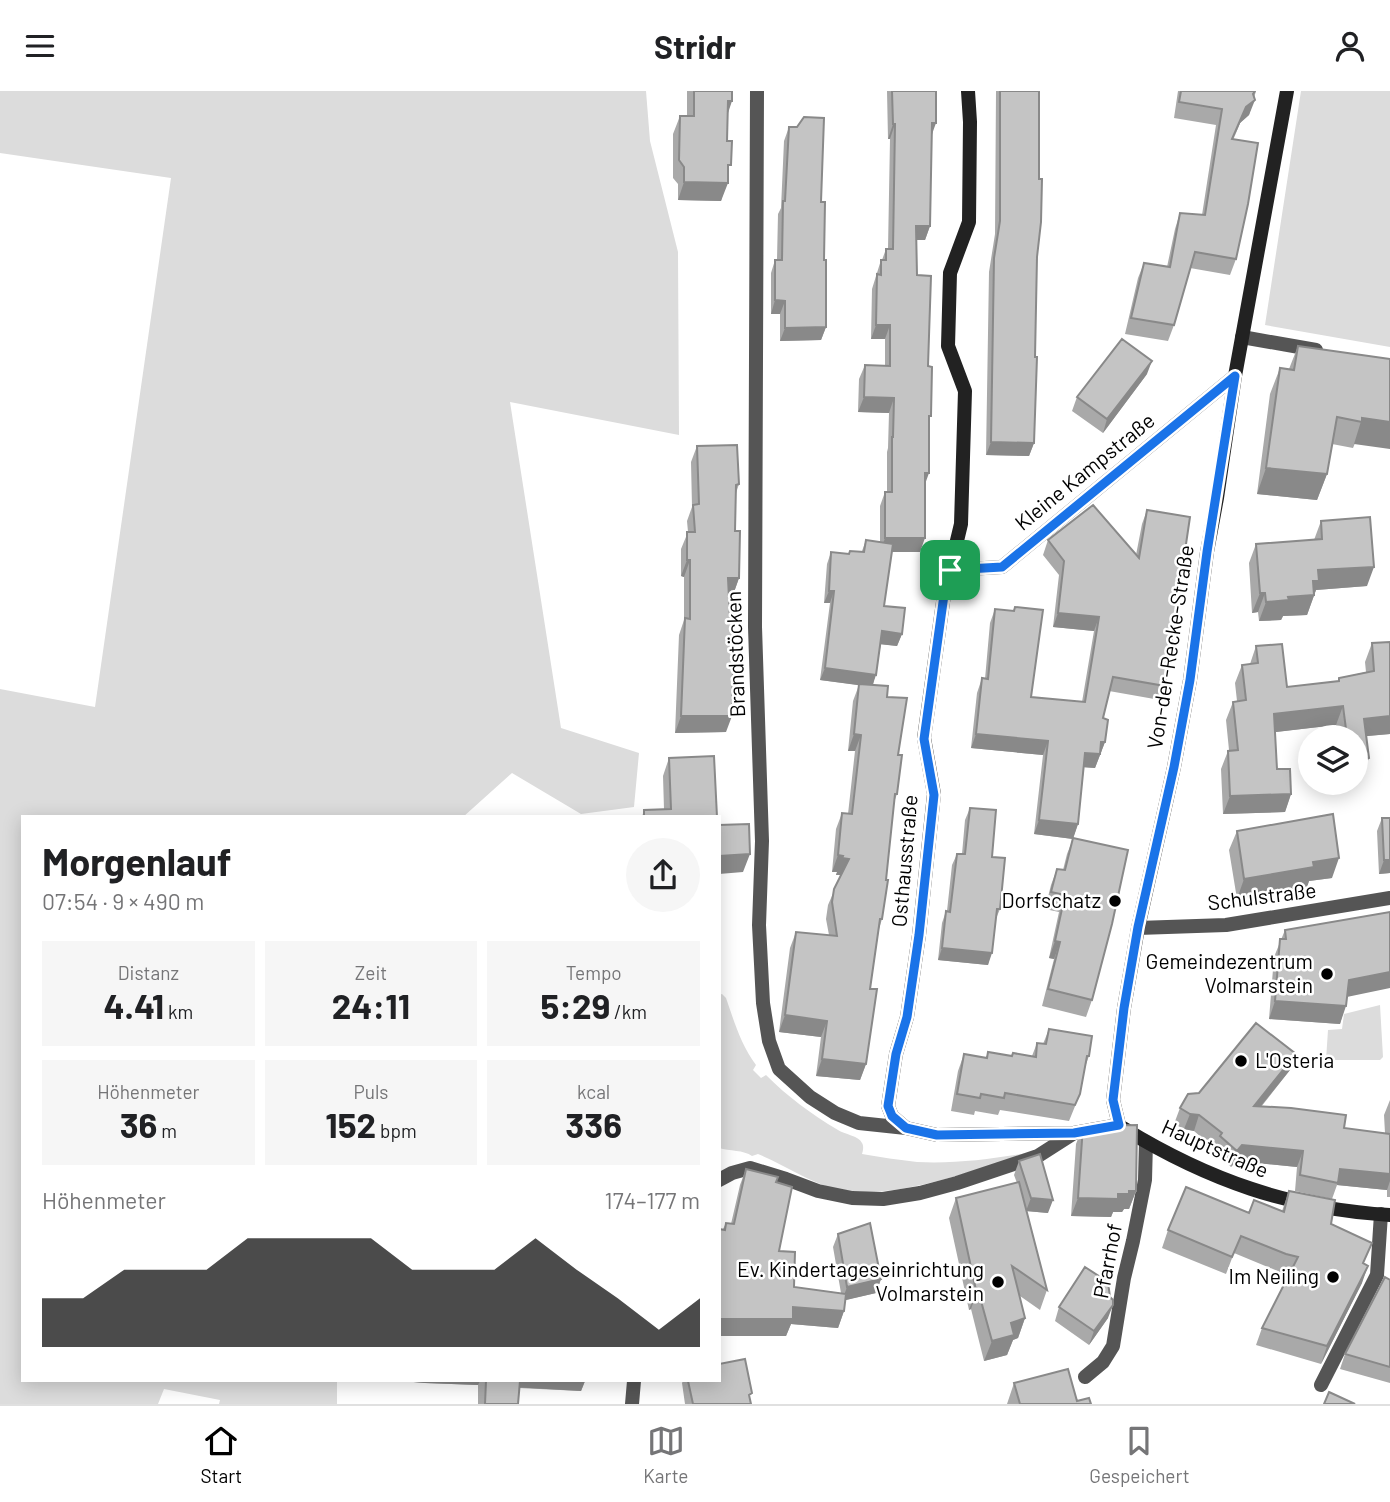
<!DOCTYPE html>
<html lang="de">
<head>
<meta charset="utf-8">
<style>
  :root { --surface:#fff; --page:#f6f6f6; --text:#202124; --muted:#757577; --line:#e0e0e0; --accent:#000 }
  body { margin:0; font-family:Barlow,sans-serif; background:var(--page); color:var(--text); height:100vh; display:flex; flex-direction:column; font-size:26px; white-space:nowrap }
  * { box-sizing:border-box; margin:0 }
  p { font-size:23px; color:var(--muted) }
  .icon { flex:none; width:38px; height:38px; fill:none; stroke:currentColor; stroke-width:2; stroke-linecap:round; stroke-linejoin:round }
  .map { position:relative; flex:1; overflow:hidden }
  .panel { position:absolute; left:21px; top:724px; width:700px; height:567px; display:flex; flex-direction:column; background:var(--surface); border-radius:0px; box-shadow:0 4px 18px #0003 }
  .panel>* { flex:none }
  .buttons { position:absolute; left:1298px; top:634px; display:grid; gap:14px }
  .buttons a { display:grid; place-items:center; width:70px; height:70px; border-radius:50%; background:var(--surface); box-shadow:0 4px 18px #0003; font-size:35px }
  .pin { position:absolute; display:grid; place-items:center; width:60px; height:60px; color:#fff; margin:-30px; border-radius:14px; box-shadow:0 4px 10px #0006 }
  .round { display:grid; place-items:center; flex:none; width:74px; height:74px; border-radius:37px; background:var(--page) }
  .summary { display:flex; align-items:center; justify-content:space-between; height:119px; padding:0 21px }
  h1 { font-size:38px; font-weight:700; line-height:52px }
  .stats { display:grid; grid-template-columns:repeat(3,1fr); gap:10px; height:119px; padding:7px 21px }
  .stats div { display:grid; align-content:center; border-radius:0px; background:var(--page); text-align:center }
  .stats b { font-size:35px; font-weight:700 }
  .stats small { font-size:19px; font-weight:400 }
  .stats p { font-size:19px }
  .chart { height:196px; padding:14px 21px }
  .chart p { display:flex; justify-content:space-between }
  .chart svg { width:100%; height:126px; margin-top:7px; fill:var(--accent); opacity:.7 }
  header { display:flex; justify-content:space-between; align-items:center; height:91px; padding:0 21px; background:var(--surface); font-size:32px; font-weight:700 }
  .dock { display:flex; justify-content:space-around; align-items:center; height:98px; border-top:2px solid var(--line); background:var(--surface); font-size:19px; color:var(--muted) }
  .dock a { display:grid; justify-items:center; gap:4px }
  .dock .active { color:var(--accent) }
  .map>svg:first-child { display:block }
  .green { fill:#dcdcdc }
  .lines { fill:none; stroke-linecap:round; stroke-linejoin:round }
  .street { stroke:#555; stroke-width:14 }
  .secondary { stroke:#222; stroke-width:14 }
  .wall { fill:#a9a9a9 }
  .shaded-wall { fill:#898989 }
  .building { fill:#c4c4c4; stroke:#898989; stroke-width:2 }
  .route-casing { stroke:#fff; stroke-width:14 }
  .route { stroke:#1a73e8; stroke-width:9 }
  .poi-dot { fill:#000; stroke:#fff; stroke-width:2.5 }
  .labels { text-anchor:middle; stroke-width:5; stroke-linejoin:round; paint-order:stroke }
  .street-label { font-size:21px; fill:#000; stroke:#fff }
  .poi-label { font-size:21px; fill:#000; stroke:#fff; text-anchor:end }
</style>
</head>
<body>
<header><svg class="icon" aria-label="menu" viewBox="0 0 24 24"><path d="M4 6h16M4 12h16M4 18h16"/></svg>Stridr<svg class="icon" aria-label="person" viewBox="0 0 24 24"><circle cx="12" cy="8" r="4"/><path d="M4 21q1-7 8-7t8 7"/></svg></header>
<div class="map">
<svg width="1390" height="1313" viewBox="0 0 1390 1313">
  <rect width="100%" height="100%" fill="#fff"/>
  <path class="green" d="M0,0H646L650,50L678,161L679,344L510,311L561,637L639,662L634,716L581,723L512,682L463,726H23V1290H337V1313H219L220,1309L164,1298L158,1313H0V598L95,616L171,87L0,62Z
    M1301,0H1390V256L1265,234Z
    M722,903L726,907C734,930 741,954 756,974L753,979L761,987L766,984C788,1006 811,1023 838,1039C844,1043 859,1045 862,1052C864,1055 863,1060 862,1063C880,1066 899,1069 917,1071C954,1073 991,1068 1027,1062C976,1079 896,1109 842,1099C812,1094 786,1074 758,1063L752,1065C744,1059 729,1060 719,1057V904Z
    M1380,914L1383,966L1380,969H1326L1328,939L1342,938L1344,923Z"/>
  <g class="lines">
    <path class="street" d="M757,0L755,536L762,750L759,834L763,912L769,950L779,978L810,1006L835,1022L859,1032L906,1037
      M1242,246L1316,259
      M950,479L1002,476L1235,285
      M1138,837L1226,834L1390,807
      M719,1089L732,1082L750,1077L786,1088L818,1100L852,1107L883,1108L920,1102L957,1092L1038,1065L1074,1042
      M1085,1286L1103,1271L1113,1255L1124,1187L1133,1150L1145,1089L1146,1051
      M1321,1294L1377,1184L1381,1123
      M632,1313L634,1290"/>
    <path class="secondary" d="M968,0L970,31L969,131L950,182L948,255L965,300L961,433L944,504L924,647L934,703L919,844L907,926L896,963L888,1015L892,1025L906,1037L937,1044L1074,1042L1119,1034
      M1119,1034L1113,1009L1124,917L1138,837L1174,676L1190,589L1207,461L1217,407L1235,285L1287,0
      M1123,1037C1208,1089 1290,1118 1390,1124"/>
  </g>
  <path class="wall" d="M687,0H732L727,23L728,84L721,110L678,109V93L673,87V43L680,25H687Z
    M887,0H936L932,45L930,135L925,149H916L917,184L928,275L929,328L920,461H892L884,515L902,543L897,555L881,553L873,594L887,606L898,664L897,703L894,711L882,828L879,838L870,898L866,973L860,989L816,985L821,946L779,941L790,857L796,841L829,844L826,828L828,814L841,784H836L837,781H832L836,738L842,722L848,723L855,660H848L853,610L859,594L820,589L830,512H824L827,473L831,461L849,463L862,460L866,449L880,452V415L885,401H887V361L888,357L889,322L858,321L859,288L865,274H885V248H871L872,198L881,169H882L886,158H888L890,48H888Z
    M996,0H1039L1034,352L1029,365L986,364L989,181L995,143Z
    M1178,0H1256L1249,24L1240,32L1233,48L1236,168L1230,184L1190,177L1174,234L1168,250L1125,243L1138,187L1144,172L1167,176L1175,138L1180,122L1202,124L1216,34L1174,27Z
    M789,36L821,111L826,236L821,249L780,250V223H771V182L775,169H777L778,123L781,117L784,50Z
    M1298,255L1390,268L1353,357L1332,353L1327,383L1317,409L1257,403L1270,303L1280,277L1289,278Z
    M1147,283L1103,342L1072,320L1077,306Z
    M697,355L739,393L736,402L735,440L739,487L733,504H729L726,641L675,642L679,544L684,529V486L681,485V458L688,441L687,430L692,416L691,371Z
    M1147,419L1165,595L1160,609L1109,600L1103,627L1105,651L1095,677L1084,676L1078,733L1073,747L1092,909L1086,926L1042,915L1054,868L1049,867L1059,821L1045,818L1051,794L1057,778L1063,779L1067,763L1073,748L1034,743L1043,664L971,657L977,602L982,587L985,588L990,532L995,518L1013,520L1015,516L1031,606L1082,611L1094,540L1053,536L1059,484L1043,464L1048,449L1136,464L1142,433Z
    M1321,430L1367,495L1316,499L1307,524L1283,525L1281,529L1259,530L1258,521L1252,522L1249,472L1256,453L1314,449Z
    M1390,551V643L1366,645L1362,685L1356,646H1338L1336,634L1275,641L1277,678L1291,703L1285,721L1223,723L1221,678L1228,660L1229,659L1226,629L1233,611L1237,610L1235,592L1242,574L1250,573L1256,555L1287,596L1337,591L1339,587L1366,581L1365,571L1372,552Z
    M669,667L717,726H642L644,719L664,718L663,685Z
    M970,717L992,766L1000,818L995,830L988,874L938,869L942,832L946,820H947L952,774L957,763H962L965,729Z
    M1382,727L1390,782L1379,783L1377,740Z
    M1237,740L1332,787L1309,790L1307,796L1237,808L1229,759Z
    M1285,839L1347,906L1340,933L1269,928L1274,866Z
    M1049,938L1089,965L1085,976L1080,1003L1069,1030L1000,1019L998,1024L975,1020L974,1024L951,1020L958,980L964,963L986,967L988,961L1011,965H1032L1037,952L1043,953Z
    M1290,979L1261,1016L1344,1037L1385,1042L1384,1024L1390,1009V1106H1387V1099L1337,1094L1332,1108L1295,1100L1297,1076L1236,1070L1231,1076L1214,1061L1215,1058L1194,1040L1184,1038L1174,1033L1180,1017L1199,1002Z
    M1083,1035L1136,1100L1129,1118H1124L1122,1121H1113L1111,1126L1071,1125L1076,1053Z
    M1019,1070L1048,1122L1026,1120L1047,1199L1040,1219L1020,1205L1025,1227L1018,1247L1013,1249L1007,1264L984,1270L971,1218L969,1219L949,1127L956,1107L1017,1092L1014,1084Z
    M746,1078L776,1091L779,1160L794,1196L841,1202L833,1156L838,1143L881,1188L876,1202L845,1209L844,1220L838,1237L791,1233L786,1245L723,1138L726,1132L731,1133L740,1094Z
    M1289,1100L1331,1133L1364,1173L1362,1192L1321,1273L1256,1254L1262,1237L1289,1183L1280,1181L1234,1162L1226,1183L1162,1157L1168,1139L1249,1122L1282,1120Z
    M1390,1189V1292L1340,1278L1345,1263Z
    M1059,1216L1108,1227L1089,1254L1055,1230Z
    M402,1290H585L581,1300L519,1297L518,1313H478V1294L425,1292Z
    M683,1290H719L750,1307L751,1313H685L682,1292Z
    M1014,1292L1077,1310L1091,1313H1007Z"/>
  <path class="shaded-wall" d="M1255,0L1251,12L1255,9L1249,24L1240,32L1227,64L1246,16Z
    M728,10H732L726,28Z
    M932,32H936L931,46Z
    M893,33H895L890,48H888Z
    M684,91L728,92L721,110L678,109Z
    M916,135H930L925,149H911Z
    M775,209L785,210L780,223H771Z
    M876,234H890L885,248H871Z
    M826,236L821,249L780,250L785,237Z
    M1152,270L1147,283L1103,342L1107,328Z
    M864,306L894,307L889,322L858,321Z
    M1362,327L1390,331V358L1354,353Z
    M991,351L1034,352L1029,365L986,364Z
    M1266,377L1327,383L1317,409L1257,403Z
    M925,382H929L924,396Z
    M885,447H925L920,461H880Z
    M687,469H690L684,486L681,485Z
    M1374,476L1367,495L1316,499L1307,524L1283,525L1281,529L1259,530L1266,511L1288,506L1313,490L1318,479Z
    M728,487H739L733,504H721Z
    M829,500H834L830,512H824Z
    M1260,502H1265L1258,521L1252,522Z
    M1058,522L1099,526L1094,540L1053,536Z
    M882,540L902,543L897,555L878,553Z
    M825,577L876,584L872,596L820,589Z
    M1343,615L1336,634L1268,642L1274,623Z
    M681,625H732L726,641L675,642Z
    M1390,625V643L1357,646L1364,628Z
    M854,643L861,644L855,660H848Z
    M976,643L1048,650L1043,664L971,657Z
    M1101,651H1105L1095,677L1080,676L1085,662Z
    M1369,667L1362,685L1356,686V669Z
    M1291,703L1285,721L1223,723L1230,705Z
    M1039,729L1078,733L1073,748L1034,743Z
    M750,763L743,781L719,783V765Z
    M838,764L843,765L837,781H832Z
    M842,767L849,768L843,784H836Z
    M1339,767L1332,787L1309,790L1307,796L1237,808L1244,788L1313,771Z
    M1384,769H1390V782L1379,783Z
    M1055,850L1060,851L1054,868L1049,867Z
    M942,857L992,862L988,874L938,869Z
    M1390,881V897L1342,907L1349,889Z
    M1275,910L1346,915L1340,933L1269,928Z
    M785,924L827,930L821,946L779,941Z
    M1296,963L1290,979L1248,1031L1254,1015Z
    M822,968L866,973L860,989L816,985Z
    M1190,1023L1199,1024L1194,1040L1184,1038Z
    M1242,1054L1303,1060L1297,1076L1236,1070L1231,1076L1237,1060Z
    M1340,1078L1390,1083V1090L1387,1099L1337,1094Z
    M1129,1100H1136L1129,1118H1124L1122,1121H1113L1111,1126L1071,1125L1078,1107L1118,1103Z
    M1031,1107L1053,1109L1048,1122L1026,1120Z
    M1368,1175L1362,1192L1321,1273L1327,1255Z
    M881,1188L876,1202L842,1210L847,1196Z
    M976,1199H978L971,1218L969,1219Z
    M1113,1214L1108,1227L1089,1254L1094,1240Z
    M793,1216L844,1220L838,1237L791,1233L786,1245H719V1228Z
    M1025,1227L1018,1247L1013,1249L1007,1264L984,1270L992,1250L1011,1232Z
    M402,1290H480L478,1294L425,1292Z
    M515,1290H585L581,1300L512,1296Z"/>
  <path class="building" d="M694,0H732V10H728L727,50H732L731,74H728V92L684,91V76L679,69L680,25H694Z
    M892,0H936V32H932L930,135H916L917,184L931,185L928,275L932,276L931,325H929V382H925V447H885V401H892V346H893L894,307L864,306L865,274L890,275V234H876L877,183L881,184V169H886V158H893L895,33H893Z
    M1000,0H1039V88H1042L1041,131L1037,166L1035,266H1037L1034,352L991,351L994,167L1000,130Z
    M1181,0H1255L1253,3L1255,9L1246,16L1232,48L1258,52L1248,113L1236,168L1195,161L1174,234L1131,227L1144,172L1170,176L1180,122L1205,124L1222,18L1179,11Z
    M804,26L824,27L821,111H825L824,169H826V236L785,237V210L775,209V169H782L783,110H785L789,36H797Z
    M1122,248L1152,270L1107,328L1077,306Z
    M1298,255L1390,268V331L1362,327V331L1337,326L1327,383L1266,377L1280,277L1294,279Z
    M737,354L739,393L736,394L735,440H740L739,487H728L730,527H734L732,625H681L685,527L690,528V469H687V441H695L693,414L699,413L697,355Z
    M1093,414L1139,467L1147,419L1190,426L1165,595L1113,586L1103,627L1108,629L1105,651H1101L1100,663L1085,662L1078,733L1039,729L1048,650L976,643L982,587L988,588L995,518L1014,520L1015,516L1043,519L1031,606L1085,611L1099,526L1058,522L1064,470L1048,449Z
    M1370,426L1374,476L1318,479L1319,490H1313L1314,504L1288,506L1289,509L1266,511L1265,502H1260L1256,453L1322,448L1321,430Z
    M866,449L893,453L884,515L905,517L902,543L882,540L876,584L825,577L834,500H829L831,461L849,463L850,460L864,461Z
    M1390,551V625L1364,628L1369,667L1356,669V646H1347L1343,615L1274,623L1277,678H1290L1291,703L1230,705L1228,660L1238,659L1233,611L1246,609L1242,574L1258,572L1256,555L1282,553L1287,596L1339,590V587L1374,580L1372,552Z
    M859,593L888,595L887,606L907,607L898,664H902L897,703H895L886,789H888L882,828H880L870,898H877L866,973L822,968L827,930L785,924L796,841L837,845L832,811L834,798L849,768L842,767L843,765L838,764L842,722L852,723L861,644L854,643Z
    M714,665L717,726H644V719L671,718L669,667Z
    M970,717L996,719L992,766L1005,767L1000,818H997L992,862L942,857L946,820L950,821L957,763H965Z
    M1333,723L1339,767L1313,771L1314,776L1244,788L1237,740Z
    M1382,727H1390V769H1384Z
    M749,733L750,763L719,765V734Z
    M1073,747L1128,759L1112,833L1092,909L1048,898L1060,851L1055,850L1065,804L1051,801L1057,778L1065,779Z
    M1390,821V881L1349,889L1346,915L1275,910L1280,848H1286L1285,839Z
    M1256,932L1296,963L1254,1015L1291,1017L1346,1024L1344,1037L1390,1043V1083L1340,1078L1338,1092L1300,1084L1303,1060L1242,1054L1237,1060L1220,1045L1222,1042L1199,1024L1190,1023L1180,1017L1188,1003L1199,1002Z
    M1049,938L1092,945L1089,965H1087L1080,1003L1075,1014L1005,1002L1004,1007L981,1003L980,1007L957,1003L964,963L987,967L988,961L1012,965L1013,962L1036,966L1037,952L1046,953Z
    M1137,1034L1136,1100H1129V1103H1118V1108L1078,1107L1083,1035Z
    M1040,1063L1053,1109L1031,1107L1019,1070Z
    M746,1078L778,1086L776,1091L792,1096L779,1160L795,1161L794,1196L846,1203L844,1220L793,1216V1228H719V1138L725,1139L726,1132L734,1133Z
    M1019,1091L1047,1199L1012,1175L1025,1227L1011,1232L1014,1244L992,1250L978,1199H976L956,1107Z
    M1186,1096L1249,1122L1254,1109L1284,1121L1289,1100L1335,1109L1331,1133L1372,1152L1363,1172L1368,1175L1327,1255L1262,1237L1298,1166L1286,1163L1241,1145L1232,1166L1168,1139Z
    M870,1132L881,1188L847,1196L838,1143Z
    M1085,1176L1108,1191L1110,1206L1113,1209V1214L1094,1240L1059,1216Z
    M1385,1186L1390,1189V1276L1345,1263Z
    M745,1268L752,1302L749,1304L751,1313H693L688,1290H719V1273Z
    M1068,1278L1077,1310L1089,1307L1091,1313H1020L1014,1292Z
    M486,1290H520L518,1313H485Z
    M1329,1301L1355,1313H1324Z"/>
  <g class="lines">
    <g class="route-casing">
      <path id="route" d="M1235,285L1207,461L1190,589L1174,676L1138,836L1124,917L1113,1009L1119,1034L1074,1042L937,1044L906,1037L892,1025L888,1015L896,963L907,926L919,844L934,704L924,648L944,504L950,479L1002,476Z"/>
    </g>
    <use href="#route" class="route"/>
  </g>
  <g class="poi-dot">
    <circle cx="1115" cy="810" r="7"/>
    <circle cx="1327" cy="883" r="7"/>
    <circle cx="1241" cy="970" r="7"/>
    <circle cx="1333" cy="1186" r="7"/>
    <circle cx="998" cy="1191" r="7"/>
  </g>
  <g class="labels">
    <g class="street-label">
      <text transform="translate(1085 381) rotate(-39)" y="7">Kleine Kampstraße</text>
      <text transform="translate(1171 556) rotate(-81)" y="7">Von-der-Recke-Straße</text>
      <text transform="translate(736 563) rotate(-92)" y="7">Brandstöcken</text>
      <text transform="translate(905 770) rotate(-85)" y="7">Osthausstraße</text>
      <text transform="translate(1262 806) rotate(-7)" y="7">Schulstraße</text>
      <text transform="translate(1215 1058) rotate(24)" y="7">Hauptstraße</text>
      <text transform="translate(1108 1170) rotate(-79)" y="7">Pfarrhof</text>
    </g>
    <g class="poi-label">
      <text x="1101" y="817">Dorfschatz</text>
      <text x="1313" y="878">Gemeindezentrum<tspan x="1313" dy="24">Volmarstein</tspan></text>
      <text x="1255" y="977" text-anchor="start">L'Osteria</text>
      <text x="984" y="1186">Ev. Kindertageseinrichtung<tspan x="984" dy="24">Volmarstein</tspan></text>
      <text x="1319" y="1193">Im Neiling</text>
    </g>
  </g>
</svg>
<div class="buttons">
<a><svg class="icon" aria-label="layers" viewBox="0 0 24 24"><path d="M12 4l9 5-9 5-9-5zM3 14l9 5 9-5"/></svg></a>
</div>
<div class="pin" style="left:950px;top:479px;background:#1e9e55"><svg class="icon" aria-label="arrive" viewBox="0 0 24 24"><path d="M6 21V4h12l-3 4 3 4H6"/></svg></div>
<section class="panel">
<div class="summary"><div><h1>Morgenlauf</h1><p>07:54 · 9 × 490 m</p></div><a class="round"><svg class="icon" aria-label="share" viewBox="0 0 24 24"><path d="M12 15V3M7 8l5-5 5 5M5 13v7h14v-7"/></svg></a></div>
<div class="stats">
<div><p>Distanz</p><b>4.41<small> km</small></b></div>
<div><p>Zeit</p><b>24:11</b></div>
<div><p>Tempo</p><b>5:29<small> /km</small></b></div>
</div>
<div class="stats">
<div><p>Höhenmeter</p><b>36<small> m</small></b></div>
<div><p>Puls</p><b>152<small> bpm</small></b></div>
<div><p>kcal</p><b>336</b></div>
</div>
<div class="chart"><p><span>Höhenmeter</span>174–177 m</p>
<svg viewBox="0 0 160 44" preserveAspectRatio="none"><path d="M0 44V27L10 27L20 17L30 17L40 17L50 6L60 6L70 6L80 6L90 17L100 17L110 17L120 6L130 17L140 27L150 38L160 27V44z"/></svg>
</div>
</section>
</div>
<nav class="dock">
<a class="active"><svg class="icon" aria-label="home" viewBox="0 0 24 24"><path d="M3 11l9-7 9 7M6 9v11h12V9"/></svg>Start</a>
<a><svg class="icon" aria-label="map" viewBox="0 0 24 24"><path d="M3 6l6-2 6 2 6-2v14l-6 2-6-2-6 2zM9 4v14M15 6v14"/></svg>Karte</a>
<a><svg class="icon" aria-label="saved" viewBox="0 0 24 24"><path d="M7 4h10v16l-5-4-5 4z"/></svg>Gespeichert</a>
</nav>
</body>
</html>
